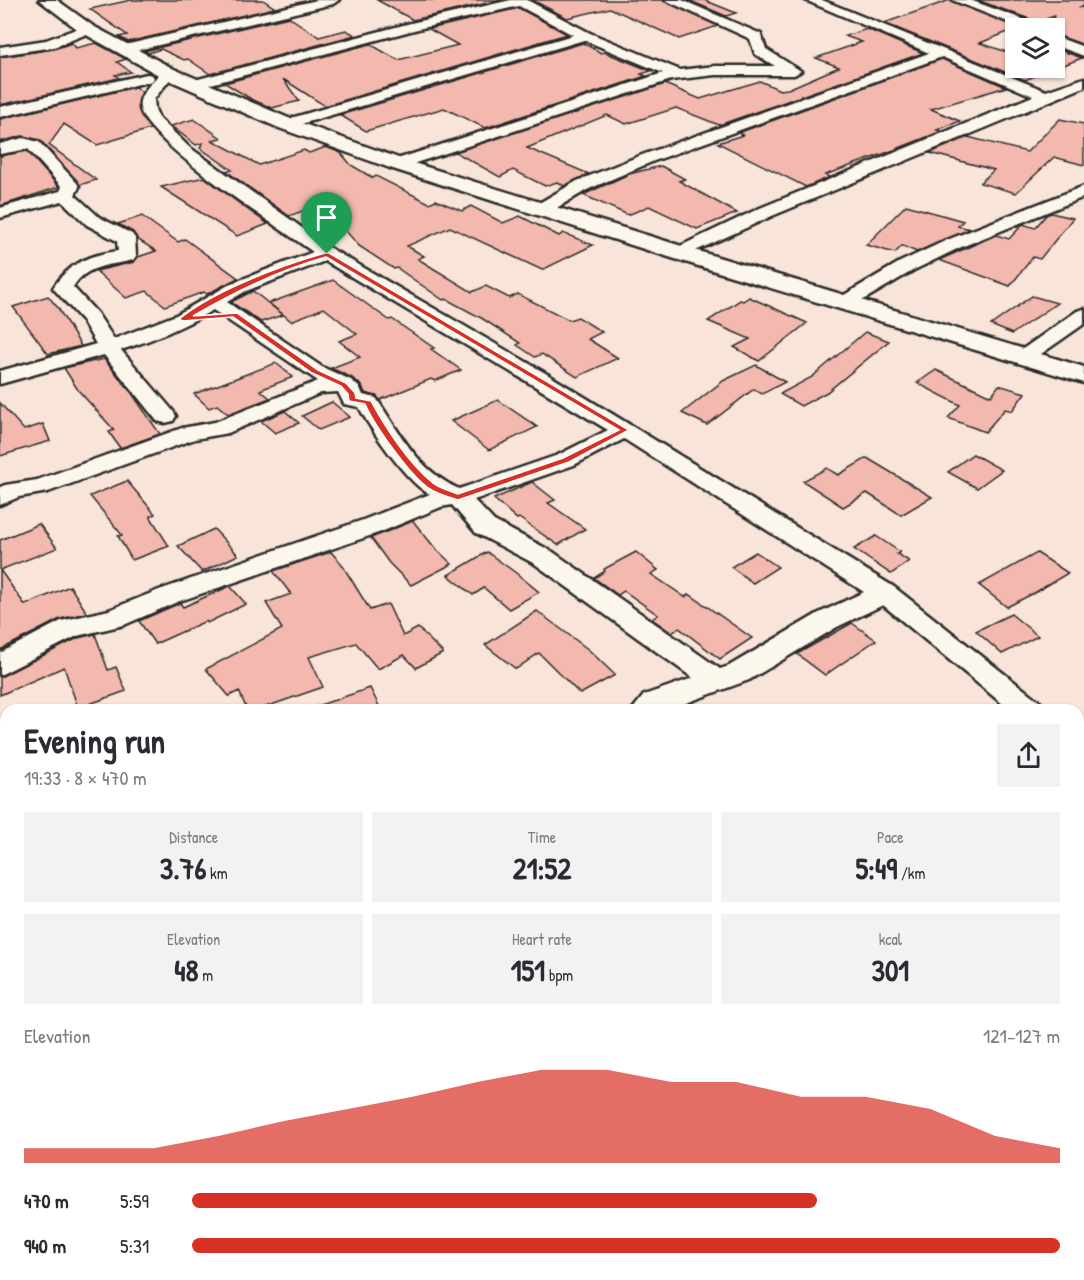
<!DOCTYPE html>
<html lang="en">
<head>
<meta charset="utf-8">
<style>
  :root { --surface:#fff; --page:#f2f2f3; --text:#2b2b33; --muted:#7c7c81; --accent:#d93025 }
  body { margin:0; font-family:"Patrick Hand",sans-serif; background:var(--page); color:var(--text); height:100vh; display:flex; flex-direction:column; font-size:22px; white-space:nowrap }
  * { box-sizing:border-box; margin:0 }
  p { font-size:20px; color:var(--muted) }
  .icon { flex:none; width:33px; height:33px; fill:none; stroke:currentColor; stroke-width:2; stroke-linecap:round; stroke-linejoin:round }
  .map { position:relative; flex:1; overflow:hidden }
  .side { position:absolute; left:0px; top:704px; width:1084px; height:578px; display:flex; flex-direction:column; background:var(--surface); border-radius:18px 18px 0 0; box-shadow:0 2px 4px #0004 }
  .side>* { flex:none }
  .buttons { position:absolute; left:1005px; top:18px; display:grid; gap:12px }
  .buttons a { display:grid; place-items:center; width:60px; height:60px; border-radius:0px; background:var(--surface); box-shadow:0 2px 4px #0004; font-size:30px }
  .pin { position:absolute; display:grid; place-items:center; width:51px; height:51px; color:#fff; margin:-62px -26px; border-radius:50% 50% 50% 0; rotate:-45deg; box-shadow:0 0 6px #0007 }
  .pin .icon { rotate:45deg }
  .round { display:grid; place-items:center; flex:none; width:63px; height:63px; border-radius:0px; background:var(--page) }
  .overview { display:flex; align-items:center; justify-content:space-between; height:102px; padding:0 24px }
  h1 { font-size:33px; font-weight:800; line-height:45px }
  .figures { display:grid; grid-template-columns:repeat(3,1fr); gap:9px; height:102px; padding:6px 24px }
  .figures div { display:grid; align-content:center; border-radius:0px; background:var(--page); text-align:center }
  .figures b { font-size:30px; font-weight:800 }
  .figures small { font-size:16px; font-weight:400 }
  .figures p { font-size:16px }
  .chart { height:168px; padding:12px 24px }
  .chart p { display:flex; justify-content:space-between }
  .chart svg { width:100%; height:108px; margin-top:6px; fill:var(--accent); opacity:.7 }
  ul { padding:0 24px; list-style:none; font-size:20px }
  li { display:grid; grid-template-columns:96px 72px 1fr; align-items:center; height:45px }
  li i { height:15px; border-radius:8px; background:var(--accent) }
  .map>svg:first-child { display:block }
  .building { fill:#f3b8ae; stroke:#2b2b2b; stroke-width:1.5 }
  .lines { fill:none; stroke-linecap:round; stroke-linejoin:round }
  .street-casing { stroke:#2b2b2b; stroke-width:5 }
  .secondary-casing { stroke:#2b2b2b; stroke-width:5 }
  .street { fill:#fbf7ec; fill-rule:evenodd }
  .secondary { fill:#fbf7ec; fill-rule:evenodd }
  .route { fill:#d93025; stroke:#fff; stroke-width:1.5; fill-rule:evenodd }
</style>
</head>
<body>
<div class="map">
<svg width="1084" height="1280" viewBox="0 0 1084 1280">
  <rect width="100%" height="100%" fill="#f9e4d9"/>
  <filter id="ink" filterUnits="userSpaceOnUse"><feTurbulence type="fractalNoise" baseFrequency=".0167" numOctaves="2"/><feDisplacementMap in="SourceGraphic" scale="12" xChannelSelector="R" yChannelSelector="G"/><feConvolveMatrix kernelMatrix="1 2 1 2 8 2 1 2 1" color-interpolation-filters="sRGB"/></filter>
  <g filter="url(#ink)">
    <path class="building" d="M131,0H263L275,8L128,42L119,37L127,35L90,9Z
      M377,0H501L413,20Z
      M532,0H663L718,26L679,39L610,8L567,18Z
      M688,0H704L736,13L726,16Z
      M950,0L1018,28L980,43L1016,55V68H1054V48L1082,58L1025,80L884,23Z
      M977,0H1084V5L1080,7L1084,8V45L1054,34V16L1038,22Z
      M519,8L567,34L325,106L283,79L299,101L272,108L251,99L225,83L370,44L398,60L458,45L429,29Z
      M289,17L319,37L346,30L355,35L210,74L188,59L184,60L161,49L148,53L144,51Z
      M867,29L923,53L719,125L676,108L626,124L607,115L527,148L589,174L564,186L557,182L545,186L513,170L500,177L455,152L665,84L700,99L760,81L780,90L788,89L839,67L816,58L862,42L845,36Z
      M72,43L76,48L96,43L126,59L117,62L131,72L115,75L119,78L0,105V57L54,49Z
      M583,43L601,53L604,52L651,71L641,74L646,76L485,128L444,108L366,131L340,115Z
      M942,59L1006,87L931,109L960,121L937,130L942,131L894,150L825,175L830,177L806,187L718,143L743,135L738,133Z
      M135,87L142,92L138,108L150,129L97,145L64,124L49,145L96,180L80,185L40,140L22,136L0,142V119Z
      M194,119L221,138L212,140L259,165L304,150L309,153L326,147L341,153L351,165L373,178L376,176L429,203L436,200L462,211L471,206L503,223L520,216L559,236L563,233L593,245L542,270L450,227L407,246L424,256L418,259L472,292L486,286L509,298L518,294L569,320L578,317L602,332L588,339L618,358L577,377L542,354L535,357L517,345L520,343L483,319L446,299L443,300L397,268L394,269L359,246L345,230L337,232L305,210L289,216L226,171L232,170L200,148L203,143L196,145L171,126Z
      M1060,119L1084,124V165L1054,157L1016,193L980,183L994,170L930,153L968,137L1027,152Z
      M27,151L59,187L0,206V156Z
      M661,166L685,179L679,181L737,213L697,229L649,206L628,215L583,195L629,174Z
      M204,177L244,207L268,224L237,236L161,187Z
      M906,205L963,221L958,226L970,229L917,252L902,246L895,253L866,245Z
      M1051,213L1073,218L1040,259L1033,257L1010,286L939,260L996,235L1009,239L1023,224L1035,228L1046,215Z
      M142,216L178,242L185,239L238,278L207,294L204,292L165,306L147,291L126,298L96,271L134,262L138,257L156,251L137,239L133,232L118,224Z
      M333,280L389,320L392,319L434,348L431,349L461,370L435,381L431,379L380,400L376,396L365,393L362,386L352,378L331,368L360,357L339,341L357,334L324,308L291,321L269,303Z
      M253,291L283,315L261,322L231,302Z
      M48,296L58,308L81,346L48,354L13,307Z
      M1032,296L1057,303L1012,334L991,325Z
      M749,297L807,323L759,361L734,347L750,339L708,321L740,300L743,301Z
      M865,332L889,341L827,392L801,406L780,394L812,377Z
      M104,359L131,392L160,434L120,448L109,432L114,430L78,390L64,368Z
      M276,363L293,377L260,390L270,398L228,414L217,405L209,408L194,394Z
      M756,365L785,382L762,394L754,389L707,425L682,413L723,381Z
      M936,370L991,396L999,385L1025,393L1012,411L1005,409L985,432L948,418L960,405L917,383Z
      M498,400L537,427L489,450L451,421Z
      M332,402L350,417L319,430L302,416Z
      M0,403L24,430L43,424L50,441L0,456Z
      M285,411L299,423L275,433L261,421Z
      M973,454L1002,470L977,488L948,472Z
      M867,458L932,497L901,515L867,493L843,507L803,481L827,468L838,475Z
      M127,481L155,514L150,516L169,546L132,560L118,536L122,535L90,496Z
      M532,482L555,500L548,503L585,529L558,545L519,518L517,519L494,499Z
      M413,521L435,548L452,564L411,585L389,563L371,538Z
      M39,524L57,548L0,570V540Z
      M214,529L238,555L202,572L178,546Z
      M876,536L900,552L897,554L909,561L891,574L854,549Z
      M331,552L341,563L370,610L388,604L403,636L418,628L443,653L416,668L404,655L378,669L356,643L309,657L323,687L257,710H247L239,691L229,696L206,669L282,629L266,603L291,594L273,571Z
      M487,552L516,573L539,592L509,609L484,588L473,595L448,575Z
      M636,552L658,570L651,574L685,597L689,594L752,638L720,659L679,628L672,633L652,619L658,615L624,591L618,595L594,578L605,571L604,569Z
      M756,552L778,567L753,583L731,567Z
      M1037,553L1068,573L1036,592L1007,607L979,585Z
      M0,570L25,605L70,586L87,613L60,619L0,650Z
      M230,586L246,604L207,623L206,621L155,644L139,621L180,603L183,607Z
      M537,611L589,650L615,675L580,694L539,653L516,669L485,645Z
      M1011,614L1038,636L1002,654L976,631Z
      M852,623L876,640L825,675L797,654Z
      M95,634L108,670L116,667L126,691L78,708L64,667L0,695V677L78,638Z
      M370,688L381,710H317V706Z"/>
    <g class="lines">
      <g class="street-casing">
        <path id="street" d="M317,0H339L333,4L125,53L118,49L125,45Z
          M511,0H527L590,33L680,70L715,66H775L755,54L750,39L746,37L665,0H682L761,34L766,49L801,71L794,75H715L671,80L397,169L391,167L389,164L391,161L663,73L584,40L291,127L286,129L278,124L281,121L573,35L519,6L418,29L196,88L189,84L191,81L411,23Z
          M805,0H822L1046,91L1084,78V87L772,216L680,258L674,257L671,253L674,249L760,208L1033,96L942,57L654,161L589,189L546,214H534L531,210L534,206L577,181L642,155L929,53Z
          M952,0H970L1039,25L1041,28H1023Z
          M87,25L94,29L92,32L54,47L0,55V47L46,40Z
          M1054,36L1084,47V56L1054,45Z
          M168,69L175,73L154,99L155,109L159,118L189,147L333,250L547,374L894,587L1040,702L1044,710H1010L883,605L837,627L749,680L667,710H632L644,695L693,678L535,564L476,533L452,505L441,507L381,532L177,602L124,625L77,636L0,675V653L61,621L109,610L159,590L363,520L430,494C409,485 370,429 359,407L344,404L338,392L321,393L228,433L195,439L48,492L19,497L0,505V487L5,485L37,480L182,428L215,422L318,381L213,310C183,327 153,340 121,350L173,411L176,416L173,421L165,423L157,421L104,355L0,384V371L96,344L82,320L53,288C69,263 89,255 118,251L117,241L87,225L62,201L0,218V208L60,191L62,187L28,149L0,154V144L23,138L39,142L77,183L79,187L75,195L99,217L132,234L135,238L136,256L133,260C110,266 87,264 73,287L97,313L114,339L176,315L232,283L313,252C281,229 145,141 140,108C137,94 155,80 163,70ZM325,261L608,430L558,455L459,489C418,471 400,433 376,398L363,395L360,388L351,380L322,367L227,302L246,291ZM624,439L864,592L819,613L729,666L720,669L553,552L494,521L474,500L574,465Z
          M147,74L152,75L154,78L152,81L0,117V107Z
          M1084,186V197L959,248L914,270L853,306H839L836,302L839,298L900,262L947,240Z
          M1084,309V324L1031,361L1024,363L1017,361L1014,357L1017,353L1077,311Z
          M1078,733L1084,734V760L1078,758Z
          M0,870H6V898H0Z
          M549,1275H592L594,1280H551Z"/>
      </g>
      <g class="secondary-casing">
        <path id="secondary" d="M39,0H57L93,26L174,69L293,120L404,160L688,248L1084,367V383L672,258L390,168L279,128L162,77L81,32Z"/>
      </g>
      <use href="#street" class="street"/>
      <use href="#secondary" class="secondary"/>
    </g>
  </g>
  <path class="route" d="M325,253H329L629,430L569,462L458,500C448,497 435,493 427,487C409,474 374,425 365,404L349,401L348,394L341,386L312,373L233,317L183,321L179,319C213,291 282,265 325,253ZM326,257L619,430L563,458L458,494C450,491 439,488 433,483C409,464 385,427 371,401L356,398L355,393L346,383L318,370L237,313L193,316C236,291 279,270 326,257Z"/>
</svg>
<div class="buttons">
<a><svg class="icon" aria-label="layers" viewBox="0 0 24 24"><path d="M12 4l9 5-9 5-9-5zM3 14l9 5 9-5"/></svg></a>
</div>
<div class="pin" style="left:327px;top:254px;background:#1e9e55"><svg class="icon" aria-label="arrive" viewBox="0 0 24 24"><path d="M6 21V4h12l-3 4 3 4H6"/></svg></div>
<section class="side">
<div class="overview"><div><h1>Evening run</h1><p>19:33 · 8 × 470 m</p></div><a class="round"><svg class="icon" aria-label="share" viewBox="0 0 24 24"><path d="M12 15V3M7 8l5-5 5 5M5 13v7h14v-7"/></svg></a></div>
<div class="figures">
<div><p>Distance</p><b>3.76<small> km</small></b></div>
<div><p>Time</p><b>21:52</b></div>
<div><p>Pace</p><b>5:49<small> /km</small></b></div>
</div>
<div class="figures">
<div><p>Elevation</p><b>48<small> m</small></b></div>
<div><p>Heart rate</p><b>151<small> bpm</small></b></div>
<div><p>kcal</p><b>301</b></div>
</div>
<div class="chart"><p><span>Elevation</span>121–127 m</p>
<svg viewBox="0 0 160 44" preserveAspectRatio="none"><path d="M0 44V38L10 38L20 38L30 33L40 27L50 22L60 17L70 11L80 6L90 6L100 11L110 11L120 17L130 17L140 22L150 33L160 38V44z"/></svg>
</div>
<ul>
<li><b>470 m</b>5:59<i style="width:72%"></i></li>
<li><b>940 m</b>5:31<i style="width:100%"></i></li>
</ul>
</section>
</div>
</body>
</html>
